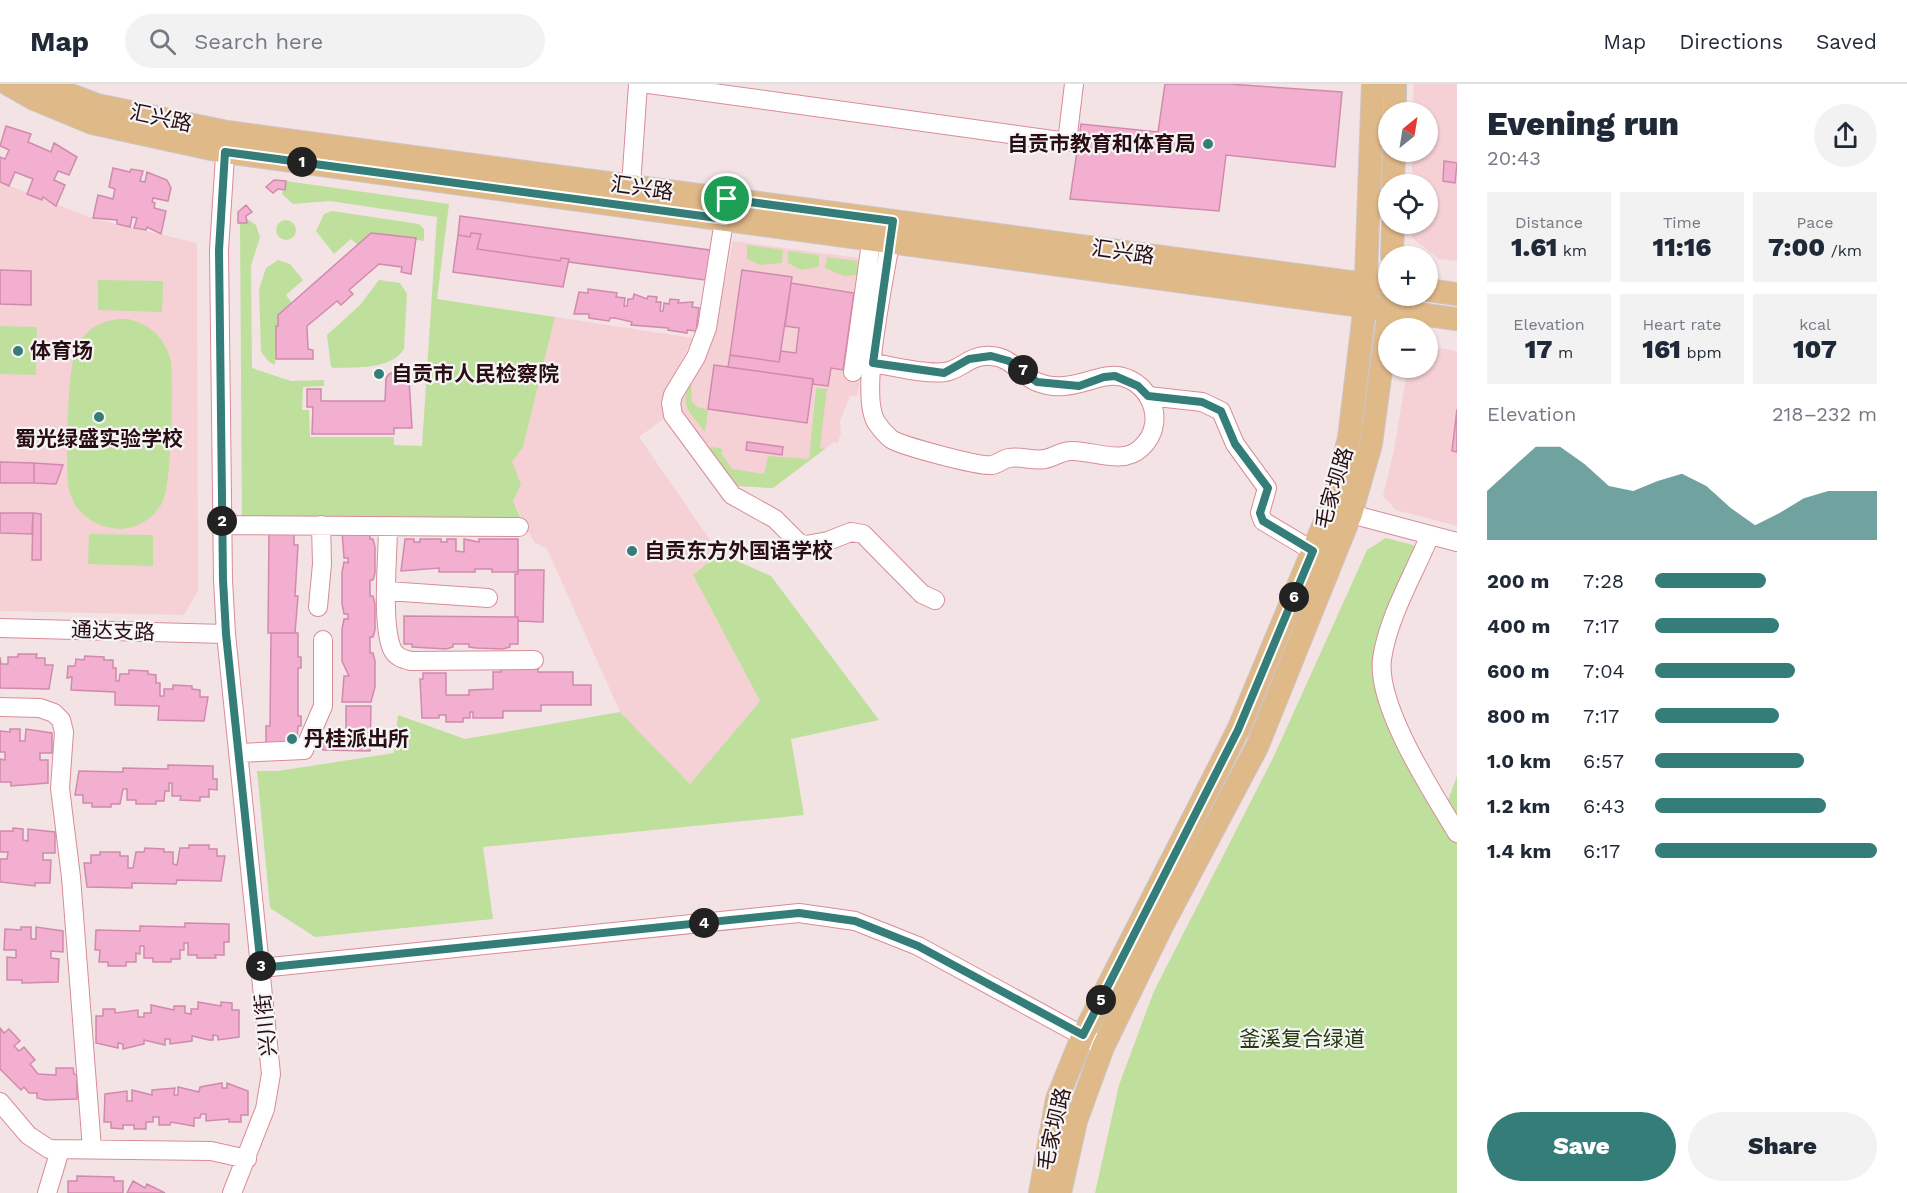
<!DOCTYPE html>
<html lang="en">
<head>
<meta charset="utf-8">
<style>
  :root { --surface:#fff; --page:#f2f2f3; --text:#1f2937; --muted:#747a83; --line:#e0e1e3; --accent:#357d78 }
  body { margin:0; font-family:"Work Sans","Noto Sans SC",sans-serif; background:var(--page); color:var(--text); height:100vh; display:flex; flex-direction:column; font-size:22px; white-space:nowrap }
  * { box-sizing:border-box; margin:0 }
  p { font-size:20px; color:var(--muted) }
  .icon { flex:none; width:33px; height:33px; fill:none; stroke:currentColor; stroke-width:2; stroke-linecap:round; stroke-linejoin:round }
  .map { position:relative; flex:1; overflow:hidden }
  .panel { display:flex; flex-direction:column; background:var(--surface); width:450px }
  .panel>* { flex:none }
  .needle { width:39px; rotate:30deg }
  .controls { position:absolute; left:1378px; top:18px; display:grid; gap:12px }
  .controls a { display:grid; place-items:center; width:60px; height:60px; border-radius:50%; background:var(--surface); box-shadow:0 2px 4px #0004; font-size:30px }
  .pin { position:absolute; display:grid; place-items:center; width:51px; height:51px; color:#fff; margin:-26px; border:3px solid #fff; border-radius:50%; box-shadow:0 2px 6px #0007 }
  .km { position:absolute; width:30px; height:30px; margin:-15px; border-radius:50%; background:#222; color:#fff; font-size:16px; line-height:30px; text-align:center }
  .round { display:grid; place-items:center; flex:none; width:63px; height:63px; border-radius:32px; background:var(--page) }
  .overview { display:flex; align-items:center; justify-content:space-between; height:102px; padding:0 30px }
  h1 { font-size:33px; font-weight:800; line-height:45px }
  .metrics { display:grid; grid-template-columns:repeat(3,1fr); gap:9px; height:102px; padding:6px 30px }
  .metrics div { display:grid; align-content:center; border-radius:0px; background:var(--page); text-align:center }
  .metrics b { font-size:26px; font-weight:800 }
  .metrics small { font-size:16px; font-weight:400 }
  .metrics p { font-size:16px }
  .chart { height:168px; padding:12px 30px }
  .chart p { display:flex; justify-content:space-between }
  .chart svg { width:100%; height:108px; margin-top:6px; fill:var(--accent); opacity:.7 }
  .action { display:flex; gap:12px; margin-top:auto; padding:12px 30px }
  .action a { flex:1; height:69px; border-radius:36px; background:var(--accent); color:#fff; font-size:24px; font-weight:800; line-height:69px; text-align:center }
  .action a+a { background:var(--page); color:var(--text) }
  ul { padding:0 30px; list-style:none; font-size:20px }
  li { display:grid; grid-template-columns:96px 72px 1fr; align-items:center; height:45px }
  li i { height:15px; border-radius:8px; background:var(--accent) }
  header { display:flex; align-items:center; gap:36px; box-sizing:border-box; height:84px; padding:0 30px; background:var(--surface); border-bottom:2px solid var(--line) }
  header strong { font-size:28px }
  nav { display:flex; gap:33px; margin-inline-start:auto; font-size:21px }
  .search { width:420px; height:54px; background:var(--page); display:flex; align-items:center; gap:15px; box-sizing:border-box; padding:0 21px; border-radius:33px; color:var(--muted); font-size:22px }
  main { display:flex; flex:1; min-height:0 }
  .map>svg:first-child { display:block }
  .built { fill:#f5d1d6 }
  .green { fill:#bfdf9d }
  .building { fill:#f3afcf; stroke:#d08bac; stroke-width:1.5 }
  .lines { fill:none; stroke-linecap:round; stroke-linejoin:round }
  .minor-casing { stroke:#d88c98; stroke-width:20 }
  .major-casing { stroke:#ccc5c7; stroke-width:24 }
  .minor { stroke:#fff; stroke-width:18 }
  .major { stroke:#e0b988; stroke-width:22 }
  .route-casing { stroke:#fff; stroke-width:12 }
  .route { stroke:#357d78; stroke-width:8 }
  .poi-dot { fill:#357d78; stroke:#f5f5f5; stroke-width:2 }
  .labels { text-anchor:middle; stroke-width:4.5; stroke-linejoin:round; paint-order:stroke }
  .street-label { font-size:21px; fill:#2a0e14; stroke:#f5f5f5 }
  .poi-label { font-size:21px; font-weight:bold; fill:#2a0e14; stroke:#f5f5f5; text-anchor:start }
  .park-label { font-size:21px; fill:#283b0f; stroke:#f5f5f5 }
</style>
</head>
<body>
<header>
<strong>Map</strong>
<div class="search"><svg class="icon" aria-label="search" viewBox="0 0 24 24"><circle cx="10" cy="10" r="6"/><path d="M15 15l6 6"/></svg>Search here</div>
<nav><a>Map</a><a>Directions</a><a>Saved</a></nav>
</header>
<main>
<div class="map">
<svg width="1457" height="1109" viewBox="0 0 1457 1109">
  <rect width="100%" height="100%" fill="#f4e3e5"/>
  <path class="built" d="M1414,0H1457V177L1439,175L1412,154V140H1428V100H1412V68H1428V28H1412Z
    M0,98L91,134L197,159L198,507L184,531L0,527Z
    M733,157L881,177L857,312H850L840,337L841,349L838,359L834,358L773,404L736,402L676,325L713,255Z
    M555,233L693,254L670,300L666,333L639,353L719,469L693,491L760,617L690,700L620,628L547,465L534,458L513,417L512,378L523,363Z
    M1438,264L1457,267V442L1396,426L1383,412L1394,366L1407,287L1412,284H1428V271Z"/>
  <path class="green" d="M286,97L449,120L437,215L555,233L523,363L512,378L521,400L513,417L520,433H242L240,139H246L247,135L256,141L260,153L251,182L252,284L291,297L324,296V302L303,303L302,326H309L310,353H394V361L422,362L437,133L330,117L293,120L282,110Z
    M332,127L419,140L424,145V157L371,149L358,161L351,155L334,170L316,147L324,130Z
    M276 146a10 10 0 1 1 20 0a10 10 0 1 1-20 0Z
    M747,161L783,166L782,179L760,181L747,175Z
    M788,167L819,171V183L801,186L788,179Z
    M827,173L857,177V191L844,192L825,184Z
    M278,176L290,180L303,196L286,211L292,219L278,231L275,281L269,278L261,268L259,205L266,184Z
    M98,196L163,197L162,228L98,226Z
    M379,196L400,199L407,210L404,265C392,286 354,283 334,284L331,283L327,251L360,221Z
    M128,235C151,241 164,253 171,276C173,301 172,397 163,417C155,434 137,445 119,445C101,444 86,436 76,422C72,415 69,408 68,401C66,376 67,279 78,260C89,241 108,234 128,235Z
    M0,242L37,243L36,291L0,290Z
    M691,299L692,318L698,323L708,326L705,348C691,329 678,322 691,299Z
    M816,304L827,305L820,364L825,365L773,404L736,402L708,367L711,363L720,364L723,367L721,369L732,385L764,390L768,372L809,375Z
    M89,450L153,451V482L88,480Z
    M1386,454L1417,462L1388,532L1373,586L1379,612L1445,724L1457,692V1109H1095L1119,1001L1154,907L1274,672L1367,466Z
    M719,469L771,492L879,636L791,655L804,731L483,763L493,835L315,853L270,824L257,687H278L394,669L398,631L465,655L620,628L690,700L760,617L693,491Z"/>
  <path class="building" d="M1165,0H1229L1342,8L1335,83L1226,71L1219,127L1070,115L1081,40L1158,48Z
    M6,42L31,50L28,58L51,68L54,59L77,73L69,91L58,87L54,96L65,101L56,122L43,113L42,116L27,110L33,95L15,88L9,102L0,98V73L5,75L9,66L0,62Z
    M1444,77L1457,79L1455,99L1443,97Z
    M113,84L130,88L131,85L143,87L140,97L145,98L147,88L167,96L171,104L168,117L153,114L152,118L155,119L154,124L166,127L161,150L147,143L146,146L134,144L137,134L132,133L130,143L117,140V136L93,134L98,111L113,115L115,105L109,103Z
    M274,96L286,97L285,106L278,105L273,109L266,103Z
    M246,121L252,128L246,132L247,139H238V128Z
    M460,132L717,167L712,197L569,178V175L561,174L560,177L477,165L481,150L471,149L470,153L458,151Z
    M371,149L416,154L411,190L401,188L402,183L379,180L349,206L353,210L341,221L337,217L307,242L308,265L313,266V275H276V242H278V231Z
    M471,149L481,150L477,165L560,177L561,174L569,175L563,203L453,188L458,151L470,153Z
    M0,186L31,187V221L0,220Z
    M742,186L792,193L779,278L730,271Z
    M791,199L854,209L843,286L831,284L828,302L813,300V295L728,283L730,271L779,278L781,267L796,269L799,244L785,242Z
    M588,205L617,209L616,213L625,214L624,222H627L628,215H633L634,210L647,215L648,212L657,213L656,218H661L660,227H663L664,219L669,220L670,215L679,216L678,219L693,218L692,223L699,224L696,247L687,246V249L668,246V244L631,241L632,238L615,234H610L609,237L589,234V230H574L579,208L588,209Z
    M714,281L813,295L807,339L708,325Z
    M400,286L409,295L412,344H394V350H312L313,323H307V305H321V317H385L386,294L389,290Z
    M1457,325V368L1452,367Z
    M747,358L783,363L782,371L746,366Z
    M0,378L34,379V399H0Z
    M34,379L63,381L56,400L34,399Z
    M0,429H33L32,450L0,449Z
    M33,429L41,430V476H32Z
    M269,447H294V461H298L295,512H298L295,549H268Z
    M342,447H370V455H373L375,463V489L373,496H370V512H373L375,520V546L373,553H370V569H373L375,577V603L371,618H342L344,592H349L342,577V545L344,535H348V530H344L342,520V488L344,478L348,479V474H344Z
    M405,455H414V458H420V455H441V458H447V455H456V467L464,468V455L479,458V455H518V488H492V485H475V488H439V484L401,487Z
    M518,486H544L543,538L518,537V533H515V490H518Z
    M404,532L518,533V560H510V563L503,565L476,564L469,563V560H453V563L446,565L412,563V560H404Z
    M271,549H298V573H301V584H298V632H301V642H298L297,659H266V642H270Z
    M18,570H37L36,574H45V581H53L49,605L0,604V573L1,580H8V573H18Z
    M85,572L104,573V576H113V584H116V597H119L120,590H129V586L148,587V590L156,591V599H160V612H164V605H173V601L192,602V605L200,606V613H208L204,637L158,636L159,622L115,621V608L71,606L72,593L67,594L68,582H75L76,575L84,576Z
    M501,584H538V588H573V601H591V621H541V627H503V634H473V628H470V634H463V638H446V631H439V634H422L420,595H423V589H446V611H469V606L493,605V588H501Z
    M346,622H371L370,667L323,666L324,651H346Z
    M10,645H20V657H25L26,645L52,649V669H40V676H48V699L11,702V698H0V675L5,676V668H0V647L10,648Z
    M168,681L213,682V695H217V706L209,705V713H200V717L180,716L181,712H172V699H169V707H165L164,717H156V720H136V716H127V705H123L120,720H111V723H92V719H83V711H75L79,687L123,688V684L168,685Z
    M13,744L23,745V756L28,757V745L55,748V769H43V776H51L50,799H35V802L0,798V775H7L8,768H0V747H13Z
    M189,761H209V765H217V772H225L221,797L177,796L176,800L132,799V804L87,803L84,779H91V771H100V768H120V772H128V784H133L136,768H144L145,764L164,765V768H173V780L177,781L180,764H189Z
    M185,839L229,840V858H224V871H215L216,874H197V871H188V859H184V866H180V875H171V878H153V874H144V862H140V870L136,869V878H126V882H108V878H99L100,866H95L96,846L140,847V842L185,843Z
    M21,843H31V855H36V843L63,847V868L51,867V874L59,875L58,898L22,899V896H7V873L16,874V866H4L5,845L21,846Z
    M198,918L221,922V918L232,919V926H239V953L218,956V952L213,951V956H209L192,952V957L170,960V955H165V961L144,956V960L123,965V960L118,959V964L96,959V932H103V925H115V929L138,926V933H144V929H151V921L174,926V922H185V929L191,930V925H198Z
    M0,944L4,949L9,945L20,957L14,962L19,967L24,963L35,976L30,980L38,990L56,991V984H73L74,990L77,991V1015L45,1016L37,1014V1009H29L24,1003L21,1006L0,985Z
    M222,999V1004H227V999L248,1007V1031H241V1038H229V1035L206,1037V1030H201L200,1034H194V1042L171,1038L170,1041H159V1033H153V1038H146V1045H134V1041H123V1045L111,1044V1038H104L105,1010L127,1007V1017H132V1006L152,1011V1006L175,1004L174,1011H178V1003L199,1008L200,1003Z
    M77,1092L114,1093V1097H123V1109H68V1097H77Z
    M133,1097L145,1104L147,1100L165,1109H127Z"/>
  <g class="lines">
    <g class="minor-casing">
      <path id="minor" d="M649,0L1067,58L1074,0
        M226,56L219,166L223,496L226,550L271,990L265,1025L232,1109
        M631,102L638,0
        M726,124L707,244L696,273L673,311L671,319L673,331L732,411L775,435L799,459L806,461L828,457L851,448L863,450L922,510L935,516
        M873,279C892,282 926,291 945,288C961,286 970,270 991,272C1012,273 1020,291 1037,298C1061,308 1081,298 1103,293C1143,283 1173,335 1141,364C1122,382 1093,366 1071,367C1062,367 1054,373 1045,375C1032,377 1021,372 1009,374C1003,375 998,380 992,381C980,383 902,362 891,355C885,350 880,344 876,338C858,308 887,186 892,145
        M853,288L873,144
        M1148,312L1202,318L1221,327L1235,360L1267,404L1260,429L1263,437L1313,467
        M1351,430L1457,458
        M222,441L519,443
        M388,442C388,473 381,538 392,565C396,573 403,575 411,577L534,576
        M1430,451C1414,490 1388,533 1382,575C1376,622 1433,709 1457,749
        M388,507L488,514
        M318,523L322,480L321,441
        M0,544L226,550
        M0,623L40,624L54,629L61,636L64,648L60,704L71,793L92,1065
        M239,669L304,666L323,622V556
        M261,884L799,829L855,837L918,862L1094,958
        M0,1018L28,1051L49,1065L211,1067L247,1075
        M47,1109L60,1066"/>
    </g>
    <g class="major-casing">
      <path id="major" d="M8,0L34,15L92,39L225,68L1457,235
        M42,0L97,21L227,48L1365,200L1389,201
        M1395,28V0
        M1393,100L1394,68
        M1392,172L1393,140
        M1428,206L1457,210
        M1040,1109L1057,1015L1083,951L1238,646L1333,418L1349,354L1365,221L1373,0
        M1060,1109L1076,1037L1103,963L1163,840L1257,663L1351,430L1371,360L1391,212"/>
    </g>
    <use href="#minor" class="minor"/>
    <use href="#major" class="major"/>
  </g>
  <g class="lines">
    <g class="route-casing">
      <path id="route" d="M225,68L725,135L727,115L893,137L873,279L944,289L969,275L991,272L1009,277L1037,298L1079,302L1104,293L1115,292L1138,302L1148,312L1202,318L1221,327L1235,360L1268,404L1260,429L1263,437L1313,467L1238,646L1083,951L918,862L855,837L799,829L261,884L226,550L223,496L219,166Z"/>
    </g>
    <use href="#route" class="route"/>
  </g>
  <g class="poi-dot">
    <circle cx="1208" cy="60" r="6"/>
    <circle cx="18" cy="267" r="6"/>
    <circle cx="379" cy="290" r="6"/>
    <circle cx="99" cy="333" r="6"/>
    <circle cx="632" cy="467" r="6"/>
    <circle cx="292" cy="655" r="6"/>
  </g>
  <g class="labels">
    <g class="street-label">
      <text transform="translate(161 34) rotate(12)" y="7">汇兴路</text>
      <text transform="translate(642 104) rotate(8)" y="7">汇兴路</text>
      <text transform="translate(1123 168) rotate(8)" y="7">汇兴路</text>
      <text transform="translate(1334 404) rotate(-73)" y="7">毛家坝路</text>
      <text transform="translate(113 547) rotate(2)" y="7">通达支路</text>
      <text transform="translate(266 941) rotate(-96)" y="7">兴川街</text>
      <text transform="translate(1054 1045) rotate(-77)" y="7">毛家坝路</text>
    </g>
    <g class="poi-label">
      <text x="1196" y="67" text-anchor="end">自贡市教育和体育局</text>
      <text x="30" y="274">体育场</text>
      <text x="391" y="297">自贡市人民检察院</text>
      <text x="99" y="362" text-anchor="middle">蜀光绿盛实验学校</text>
      <text x="644" y="474">自贡东方外国语学校</text>
      <text x="304" y="662">丹桂派出所</text>
    </g>
    <g class="park-label">
      <text x="1302" y="962">釜溪复合绿道</text>
    </g>
  </g>
</svg>
<div class="controls">
<a><svg class="needle" viewBox="-14 -14 28 28"><path d="M0-13l5 13h-10z" fill="#e53935"/><path d="M0 13l5-13h-10z" fill="#747a83"/></svg></a>
<a><svg class="icon" aria-label="locate" viewBox="0 0 24 24"><circle cx="12" cy="12" r="6"/><path d="M12 2v4M12 18v4M2 12h4M18 12h4"/></svg></a>
<a>+</a>
<a>−</a>
</div>
<div class="pin" style="left:727px;top:115px;background:#1e9e55"><svg class="icon" aria-label="arrive" viewBox="0 0 24 24"><path d="M6 21V4h12l-3 4 3 4H6"/></svg></div>
<b class="km" style="left:302px;top:78px">1</b>
<b class="km" style="left:222px;top:437px">2</b>
<b class="km" style="left:261px;top:882px">3</b>
<b class="km" style="left:704px;top:839px">4</b>
<b class="km" style="left:1101px;top:916px">5</b>
<b class="km" style="left:1294px;top:513px">6</b>
<b class="km" style="left:1023px;top:286px">7</b>
</div>
<section class="panel">
<div class="overview"><div><h1>Evening run</h1><p>20:43</p></div><a class="round"><svg class="icon" aria-label="share" viewBox="0 0 24 24"><path d="M12 15V3M7 8l5-5 5 5M5 13v7h14v-7"/></svg></a></div>
<div class="metrics">
<div><p>Distance</p><b>1.61<small> km</small></b></div>
<div><p>Time</p><b>11:16</b></div>
<div><p>Pace</p><b>7:00<small> /km</small></b></div>
</div>
<div class="metrics">
<div><p>Elevation</p><b>17<small> m</small></b></div>
<div><p>Heart rate</p><b>161<small> bpm</small></b></div>
<div><p>kcal</p><b>107</b></div>
</div>
<div class="chart"><p><span>Elevation</span>218–232 m</p>
<svg viewBox="0 0 160 44" preserveAspectRatio="none"><path d="M0 44V24L10 15L20 6L30 6L40 13L50 22L60 24L70 20L80 17L90 22L100 31L110 38L120 33L130 27L140 24L150 24L160 24V44z"/></svg>
</div>
<ul>
<li><b>200 m</b>7:28<i style="width:50%"></i></li>
<li><b>400 m</b>7:17<i style="width:56%"></i></li>
<li><b>600 m</b>7:04<i style="width:63%"></i></li>
<li><b>800 m</b>7:17<i style="width:56%"></i></li>
<li><b>1.0 km</b>6:57<i style="width:67%"></i></li>
<li><b>1.2 km</b>6:43<i style="width:77%"></i></li>
<li><b>1.4 km</b>6:17<i style="width:100%"></i></li>
</ul>
<div class="action"><a>Save</a><a>Share</a></div>
</section>
</main>
</body>
</html>
